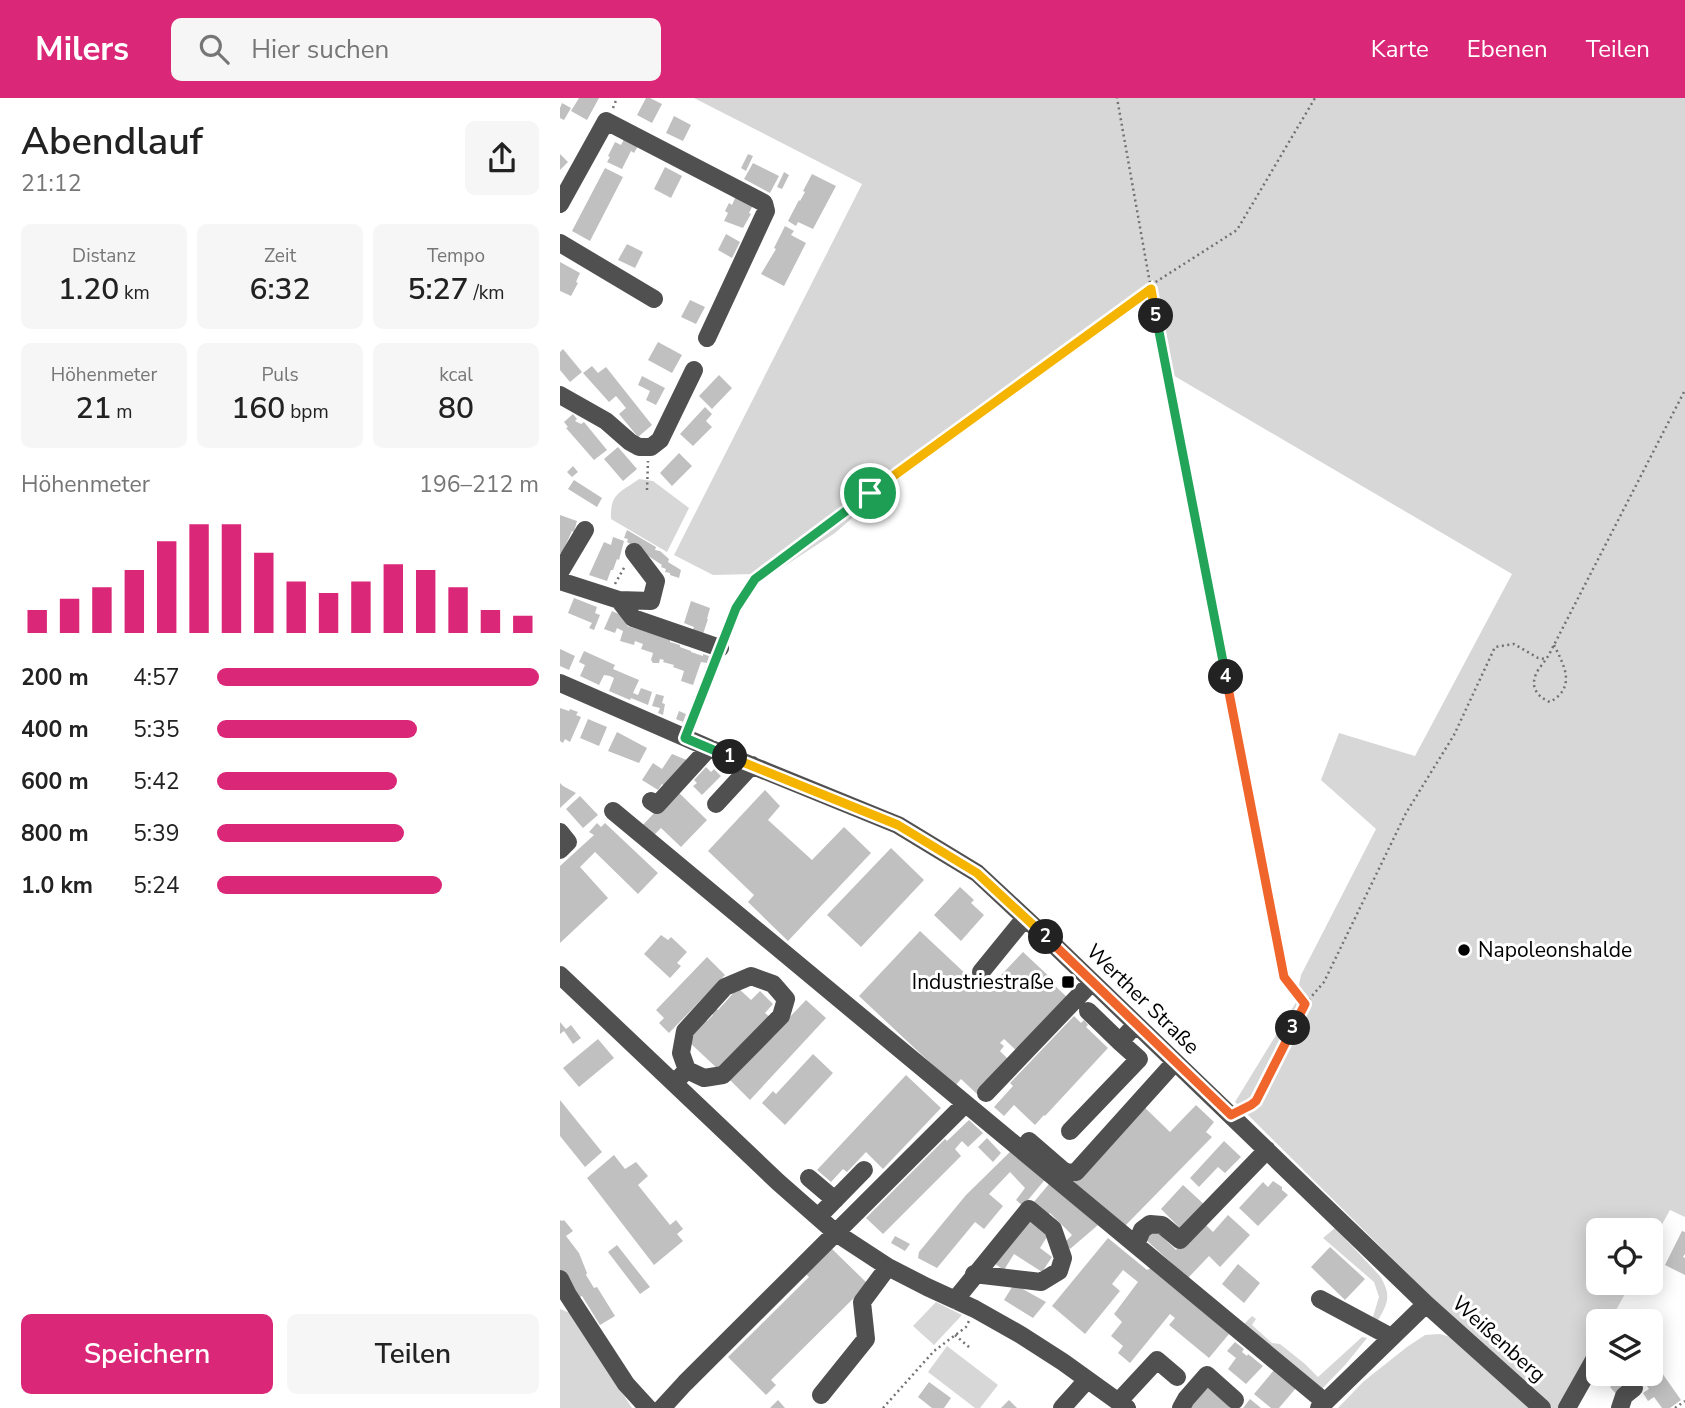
<!DOCTYPE html>
<html lang="de">
<head>
<meta charset="utf-8">
<style>
  :root { --surface:#fff; --page:#f6f6f6; --text:#222; --muted:#767676; --accent:#db2777 }
  body { margin:0; font-family:"Nunito Sans",sans-serif; background:var(--page); color:var(--text); height:100vh; display:flex; flex-direction:column; font-size:26px; white-space:nowrap }
  * { box-sizing:border-box; margin:0 }
  p { font-size:23px; color:var(--muted) }
  .icon { flex:none; width:38px; height:38px; fill:none; stroke:currentColor; stroke-width:2; stroke-linecap:round; stroke-linejoin:round }
  .map { position:relative; flex:1; overflow:hidden }
  .drawer { display:flex; flex-direction:column; background:var(--surface); width:560px }
  .drawer>* { flex:none }
  .tools { position:absolute; left:1026px; top:1120px; display:grid; gap:14px }
  .tools a { display:grid; place-items:center; width:77px; height:77px; border-radius:10px; background:var(--surface); box-shadow:0 4px 18px #0003; font-size:35px }
  .pin { position:absolute; display:grid; place-items:center; width:60px; height:60px; color:#fff; margin:-30px; border:4px solid #fff; border-radius:50%; box-shadow:0 2px 7px #0007 }
  .km { position:absolute; width:35px; height:35px; margin:-18px; border-radius:50%; background:#222; color:#fff; font-size:19px; line-height:35px; text-align:center }
  .round { display:grid; place-items:center; flex:none; width:74px; height:74px; border-radius:10px; background:var(--page) }
  .overview { display:flex; align-items:center; justify-content:space-between; height:119px; padding:0 21px }
  h1 { font-size:38px; font-weight:600; line-height:52px }
  .stats { display:grid; grid-template-columns:repeat(3,1fr); gap:10px; height:119px; padding:7px 21px }
  .stats div { display:grid; align-content:center; border-radius:10px; background:var(--page); text-align:center }
  .stats b { font-size:30px; font-weight:600 }
  .stats small { font-size:19px; font-weight:400 }
  .stats p { font-size:19px }
  .chart { height:196px; padding:14px 21px }
  .chart p { display:flex; justify-content:space-between }
  .chart svg { width:100%; height:126px; margin-top:7px; stroke:var(--accent); stroke-width:6 }
  .cta { display:flex; gap:14px; margin-top:auto; padding:14px 21px }
  .cta a { flex:1; height:80px; border-radius:10px; background:var(--accent); color:#fff; font-size:28px; font-weight:600; line-height:80px; text-align:center }
  .cta a+a { background:var(--page); color:var(--text) }
  ul { padding:0 21px; list-style:none; font-size:23px }
  li { display:grid; grid-template-columns:112px 84px 1fr; align-items:center; height:52px }
  li i { height:18px; border-radius:9px; background:var(--accent) }
  header { display:flex; align-items:center; gap:42px; box-sizing:border-box; height:98px; padding:0 35px; background:var(--accent); color:#fff }
  header strong { font-size:33px }
  nav { display:flex; gap:38px; margin-inline-start:auto; font-size:24px }
  .search { width:490px; height:63px; background:var(--page); display:flex; align-items:center; gap:18px; box-sizing:border-box; padding:0 24px; border-radius:10px; color:var(--muted); font-size:26px }
  main { display:flex; flex:1; min-height:0 }
  .map>svg:first-child { display:block }
  .green { fill:#d7d7d7 }
  .building { fill:#c0c0c0 }
  .lines { fill:none; stroke-linecap:round; stroke-linejoin:round }
  .path { stroke:#727272; stroke-width:2.5; stroke-dasharray:2 3.5; stroke-linecap:butt }
  .minor { stroke:#505050; stroke-width:18 }
  .split-1-casing { stroke:#fff; stroke-width:14 }
  .split-2-casing { stroke:#fff; stroke-width:14 }
  .split-3-casing { stroke:#fff; stroke-width:14 }
  .split-4-casing { stroke:#fff; stroke-width:14 }
  .split-5-casing { stroke:#fff; stroke-width:14 }
  .split-6-casing { stroke:#fff; stroke-width:14 }
  .split-1 { stroke:#22a559; stroke-width:9 }
  .split-2 { stroke:#f5b400; stroke-width:9 }
  .split-3 { stroke:#f0652b; stroke-width:9 }
  .split-4 { stroke:#f0652b; stroke-width:9 }
  .split-5 { stroke:#22a559; stroke-width:9 }
  .split-6 { stroke:#f5b400; stroke-width:9 }
  .poi-dot { fill:#000; stroke:#fff; stroke-width:2.5 }
  .labels { text-anchor:middle; stroke-width:6; stroke-linejoin:round; paint-order:stroke }
  .poi-label { font-size:21px; fill:#000; stroke:#fff; text-anchor:start }
  .street-label { font-size:21px; fill:#000; stroke:#fff }
</style>
</head>
<body>
<header>
<strong>Milers</strong>
<div class="search"><svg class="icon" aria-label="search" viewBox="0 0 24 24"><circle cx="10" cy="10" r="6"/><path d="M15 15l6 6"/></svg>Hier suchen</div>
<nav><a>Karte</a><a>Ebenen</a><a>Teilen</a></nav>
</header>
<main>
<section class="drawer">
<div class="overview"><div><h1>Abendlauf</h1><p>21:12</p></div><a class="round"><svg class="icon" aria-label="share" viewBox="0 0 24 24"><path d="M12 15V3M7 8l5-5 5 5M5 13v7h14v-7"/></svg></a></div>
<div class="stats">
<div><p>Distanz</p><b>1.20<small> km</small></b></div>
<div><p>Zeit</p><b>6:32</b></div>
<div><p>Tempo</p><b>5:27<small> /km</small></b></div>
</div>
<div class="stats">
<div><p>Höhenmeter</p><b>21<small> m</small></b></div>
<div><p>Puls</p><b>160<small> bpm</small></b></div>
<div><p>kcal</p><b>80</b></div>
</div>
<div class="chart"><p><span>Höhenmeter</span>196–212 m</p>
<svg viewBox="0 0 160 44" preserveAspectRatio="none"><path d="M5 44V36M15 44V32M25 44V28M35 44V22M45 44V12M55 44V6M65 44V6M75 44V16M85 44V26M95 44V30M105 44V26M115 44V20M125 44V22M135 44V28M145 44V36M155 44V38"/></svg>
</div>
<ul>
<li><b>200 m</b>4:57<i style="width:100%"></i></li>
<li><b>400 m</b>5:35<i style="width:62%"></i></li>
<li><b>600 m</b>5:42<i style="width:56%"></i></li>
<li><b>800 m</b>5:39<i style="width:58%"></i></li>
<li><b>1.0 km</b>5:24<i style="width:70%"></i></li>
</ul>
<div class="cta"><a>Speichern</a><a>Teilen</a></div>
</section>
<div class="map">
<svg width="1125" height="1310" viewBox="0 0 1125 1310">
  <rect width="100%" height="100%" fill="#fff"/>
  <path class="green" d="M134,0H1125V1119L1110,1112L1090,1148V1132H1038V1185H1071L1050,1223H1038V1246L1003,1310H992L880,1208L675,1004L735,906L741,877L816,731L761,682L779,635L855,658L952,476L611,276L593,182L535,228L539,234L315,400L275,435L203,482L194,476L153,477L114,457L302,86Z
    M79,381L93,383L129,410L107,454L51,421C50,395 60,395 79,381Z
    M775,1130L820,1178C832,1198 828,1205 817,1224L809,1222L813,1219L819,1199L814,1184L763,1140Z
    M376,1204L402,1217L374,1247L353,1228Z
    M0,1211L10,1215L72,1310H0Z
    M692,1218L696,1221L692,1227L712,1245L720,1246L745,1266L758,1279L802,1239L807,1240L786,1266L759,1294L681,1229Z
    M880,1236L890,1239L974,1310H778L804,1283L847,1249L865,1237Z
    M387,1248L438,1287L420,1310H415L368,1274Z"/>
  <path class="building" d="M19,0H39L27,22L11,13Z
    M86,0H90L102,6L92,25L77,17Z
    M2,5L11,10L4,22L0,20V10Z
    M114,18L131,27L123,43L106,35Z
    M64,41L78,48L74,55L71,53L62,71L47,64L50,59L48,58L55,44L61,47Z
    M0,56L8,64L0,72Z
    M188,56L193,58L186,73L181,70Z
    M193,65L219,78L210,95L184,81Z
    M105,69L122,78L111,100L94,91Z
    M45,70L63,79L30,143L12,133Z
    M224,74L229,77L222,91L217,89Z
    M252,76L276,88L253,131L238,124L236,128L228,123L239,102L240,103L245,94L243,93Z
    M176,98L193,107L189,115L191,116L183,130L164,123L168,115L165,113L169,105L172,107Z
    M225,128L234,133L231,137L246,145L224,188L201,176L216,151L214,150Z
    M166,136L180,144L172,160L158,152Z
    M67,146L83,154L75,170L58,162Z
    M0,164L20,175L16,184L18,185L11,198L0,193Z
    M130,202L145,209L136,226L121,219Z
    M98,244L122,257L112,275L88,262Z
    M3,251L22,274L10,284L0,272V254Z
    M32,268L38,275L46,269L92,327L78,339L59,316L66,310L56,298L49,304L23,275Z
    M159,277L172,290L152,311L139,298Z
    M82,278L105,290L96,307L86,302L90,293L78,287Z
    M145,309L152,316L146,323L152,329L133,348L120,336Z
    M13,316L17,321L15,323L21,326L24,324L47,352L34,362L6,330L8,329L4,324Z
    M58,349L77,371L63,383L44,361Z
    M119,355L132,368L112,388L100,375Z
    M13,368L18,374L12,379L7,374Z
    M14,382L42,400L37,409L8,391Z
    M0,417L17,423L14,434L12,433L2,455H0Z
    M67,432L96,449L95,452L100,453L109,461L108,464L121,472L119,480L110,477V475L105,474L106,471L101,469L102,467L67,444L68,441L64,440Z
    M53,439L64,443L59,462L57,461L53,472H51L47,483L29,477L44,444L51,447Z
    M14,500L37,509L35,515L40,517L34,532L29,530L32,525L8,515Z
    M131,503L150,510L147,521H148L142,539L131,536L134,529L124,525Z
    M52,513L70,521L67,528L110,541V544L120,547V549L131,553V554L143,558V556L149,558L147,565L141,564L133,587L121,583L124,573L113,569L114,567L103,564L104,562L100,561L99,565H93L91,562L93,555L81,551L83,546L75,543L74,547L60,543L63,533L57,530L55,535L44,531Z
    M0,551L15,558L9,572L0,568Z
    M24,553L55,567L53,571L79,582L73,595L78,597L81,590L92,594L88,607L71,600L70,602L49,593L54,580L50,578L44,577L39,587L20,578L25,567L19,564Z
    M96,596L104,598L102,605L105,606L103,617L98,615L100,610L92,608Z
    M0,610L9,613L10,611L18,614L16,617L21,619L10,644L5,641L3,645L0,643Z
    M119,613L126,616L123,624L116,621Z
    M28,621L47,629L39,648L20,640Z
    M57,634L87,650L79,665L48,653Z
    M112,656L134,665L109,691L102,686L98,692L82,682L93,665L102,671Z
    M146,669L151,674L154,671L161,678L142,697L133,688L137,685L134,682Z
    M0,685L3,688L16,695L0,710Z
    M116,692L147,722L121,749L101,730L90,741L79,731Z
    M205,692L220,708L208,722L252,762L284,729L311,755L228,843L188,804L194,797L148,753Z
    M20,698L38,717L23,730L6,711Z
    M37,725L41,729L45,725L98,775L78,796L35,754L20,769L48,800L0,845V768L34,737L29,734Z
    M331,750L364,782L301,849L267,817Z
    M400,789L414,802L411,805L424,817L401,843L374,817Z
    M360,833L425,894L463,854L494,883L492,885L509,901L458,954L444,941L440,945L444,948L440,953L450,963L418,997L401,981L395,988L299,898Z
    M101,837L108,842L111,839L127,854L117,865L121,868L110,880L84,856Z
    M147,859L165,877L109,935L99,925L104,920L96,912Z
    M178,890L191,902L200,893L213,906L205,915L211,920L160,973L128,943L138,932L135,927L142,919L147,923L153,917L149,912L153,908L158,912Z
    M246,902L266,920L190,1002L170,982Z
    M514,918L521,925L524,922L528,927L526,929L548,950L485,1018L484,1017L475,1027L454,1007L444,1018L434,1009L453,988L450,985Z
    M0,924L6,931L11,927L21,940L13,946L4,933L0,936Z
    M38,941L54,960L19,989L3,970Z
    M253,956L273,975L225,1027L202,1005L213,993L216,996Z
    M346,977L381,1010L323,1071L306,1054L287,1074L283,1071L271,1084L257,1072Z
    M0,1002L42,1054L25,1069L0,1038Z
    M580,1005L610,1034L636,1007L654,1024L646,1034L652,1039L563,1130L513,1086Z
    M409,1022L423,1035L408,1049L402,1043L395,1051L401,1058L323,1136L306,1120L385,1041L387,1043Z
    M427,1040L441,1055L433,1064L418,1049Z
    M664,1043L681,1059L665,1075L658,1069L639,1089L630,1080Z
    M454,1050L488,1078L463,1108L456,1102L465,1090L450,1074L429,1096L443,1108L424,1131L415,1124L377,1170L358,1160L359,1154L406,1097Z
    M54,1057L65,1071L76,1064L88,1078L78,1087L110,1127L116,1122L123,1131L117,1136L123,1143L94,1167L27,1080Z
    M713,1083L722,1089V1092L728,1097L698,1128L679,1110L703,1084L708,1089Z
    M489,1086L538,1127L510,1151L505,1144L512,1137L490,1115L487,1117L473,1105Z
    M623,1087L646,1108L623,1133L601,1111Z
    M668,1117L690,1137L660,1169L649,1158L628,1180L584,1140L593,1130L616,1152L629,1138L645,1126L653,1134Z
    M466,1120L490,1134L480,1150L492,1159L482,1174L454,1156L444,1172L431,1163Z
    M0,1122L2,1123L4,1122L13,1133L6,1138L19,1155L27,1175L26,1177L34,1190L37,1189L55,1218L40,1227L22,1198L16,1201L0,1177Z
    M1122,1133L1125,1134V1156L1123,1159L1125,1160V1177L1105,1167Z
    M335,1138L350,1146L345,1153L331,1145Z
    M548,1140L587,1172L591,1170L669,1236L649,1260L609,1227L615,1220L610,1216L570,1265L558,1255L563,1248L551,1238L562,1224L554,1216L578,1184L563,1172L552,1186L560,1193L525,1236L492,1208Z
    M57,1147L90,1189L80,1196L48,1154Z
    M270,1149L308,1186L211,1282L216,1287L206,1297L168,1259L249,1179L244,1174Z
    M770,1149L805,1181L785,1202L751,1169Z
    M678,1166L700,1185L684,1205L662,1186Z
    M454,1186L486,1204L473,1220L444,1202Z
    M675,1244L684,1251L682,1254L687,1258L688,1256L703,1268L686,1286L668,1271L676,1260L667,1253Z
    M1095,1265L1121,1302L1110,1310H1102L1094,1299L1088,1303L1083,1295L1089,1291L1079,1276H1090V1269Z
    M714,1272L736,1290L719,1310H711L694,1296Z
    M1059,1283L1064,1290L1056,1296L1050,1289Z
    M369,1284L391,1300L384,1310H372L358,1299Z
    M644,1286L671,1308L669,1310H628Z
    M690,1301L701,1310H683Z
    M218,1302L225,1310H210Z
    M449,1302L457,1310H441Z"/>
  <g class="lines">
    <path class="path" d="M53,10L57,0
      M591,187L677,132L755,0
      M591,191L724,879L745,906L696,1003L683,1011
      M87,392L88,363
      M55,486L65,468
      M165,537L176,511L195,481L591,191L557,0
      M994,547C1005,569 1016,589 990,604C978,599 970,590 976,576C978,571 983,566 986,561C990,556 992,550 995,545L1125,292
      M130,625L155,563
      M745,906L764,884L846,715L894,637L935,549L954,546L978,560L986,561
      M395,1237L410,1250
      M323,1310L374,1253L406,1229L409,1223
      M1115,1310L1125,1303"/>
    <path class="minor" d="M0,106L46,23L204,105L206,113L147,240
      M0,145L94,201
      M0,297L46,323L70,344L79,349H91L100,342L134,272
      M0,474L25,432
      M0,483L59,502L91,503L96,483L74,454
      M59,502L73,520L160,550
      M0,585L149,650L338,727L417,775L491,844L866,1206L982,1310
      M91,703L97,707L149,650
      M156,706L192,667
      M53,713L765,1304
      M0,734L8,744L0,752
      M421,874L465,820
      M0,877L218,1084L276,1135L328,1169L367,1189L415,1211L461,1237L503,1264L567,1310
      M528,913L560,944
      M114,985L127,972L144,980L163,977L221,918L226,901L213,886L191,878L165,889L125,933L121,955L127,972
      M426,995L532,884
      M510,1033L579,961L560,944L576,926
      M469,1043L506,1075L516,1074L615,964
      M249,1080L275,1102
      M258,1119L304,1072
      M576,1147L582,1132L590,1126L602,1127L620,1142L707,1052
      M0,1181L8,1197L66,1286L88,1310
      M760,1201L831,1239
      M395,1202L469,1111L493,1131L503,1160L499,1173L481,1184L414,1176
      M261,1297L306,1241L302,1204L328,1169
      M558,1304L597,1262L617,1279
      M102,1310L125,1285L405,1006
      M502,1310L527,1282
      M621,1310L626,1301L647,1277L675,1302
      M759,1310L866,1206
      M1007,1310L1038,1255
      M1060,1310L1064,1298L1074,1290"/>
  </g>
  <g class="lines">
    <g class="split-1-casing">
      <path id="split-1" d="M170,659L125,640L176,510L195,481L310,395"/>
    </g>
    <g class="split-2-casing">
      <path id="split-2" d="M170,659L338,727L417,775L486,839"/>
    </g>
    <g class="split-3-casing">
      <path id="split-3" d="M486,839L671,1017L691,1007L696,1003L733,930"/>
    </g>
    <g class="split-4-casing">
      <path id="split-4" d="M666,579L724,879L745,906L733,930"/>
    </g>
    <g class="split-5-casing">
      <path id="split-5" d="M596,218L666,579"/>
    </g>
    <g class="split-6-casing">
      <path id="split-6" d="M310,395L591,191L596,218"/>
    </g>
    <use href="#split-1" class="split-1"/>
    <use href="#split-2" class="split-2"/>
    <use href="#split-3" class="split-3"/>
    <use href="#split-4" class="split-4"/>
    <use href="#split-5" class="split-5"/>
    <use href="#split-6" class="split-6"/>
  </g>
  <g class="poi-dot">
    <circle cx="904" cy="852" r="7"/>
    <rect x="501" y="877" width="14" height="14" rx="3.5"/>
  </g>
  <g class="labels">
    <g class="poi-label">
      <text x="918" y="859">Napoleonshalde</text>
      <text x="494" y="891" text-anchor="end">Industriestraße</text>
    </g>
    <g class="street-label">
      <text transform="translate(583 901) rotate(44)" y="7">Werther Straße</text>
      <text transform="translate(939 1241) rotate(42)" y="7">Weißenberg</text>
    </g>
  </g>
</svg>
<div class="tools">
<a><svg class="icon" aria-label="locate" viewBox="0 0 24 24"><circle cx="12" cy="12" r="6"/><path d="M12 2v4M12 18v4M2 12h4M18 12h4"/></svg></a>
<a><svg class="icon" aria-label="layers" viewBox="0 0 24 24"><path d="M12 4l9 5-9 5-9-5zM3 14l9 5 9-5"/></svg></a>
</div>
<div class="pin" style="left:310px;top:395px;background:#1e9e55"><svg class="icon" aria-label="arrive" viewBox="0 0 24 24"><path d="M6 21V4h12l-3 4 3 4H6"/></svg></div>
<b class="km" style="left:170px;top:659px">1</b>
<b class="km" style="left:486px;top:839px">2</b>
<b class="km" style="left:733px;top:930px">3</b>
<b class="km" style="left:666px;top:579px">4</b>
<b class="km" style="left:596px;top:218px">5</b>
</div>
</main>
</body>
</html>
